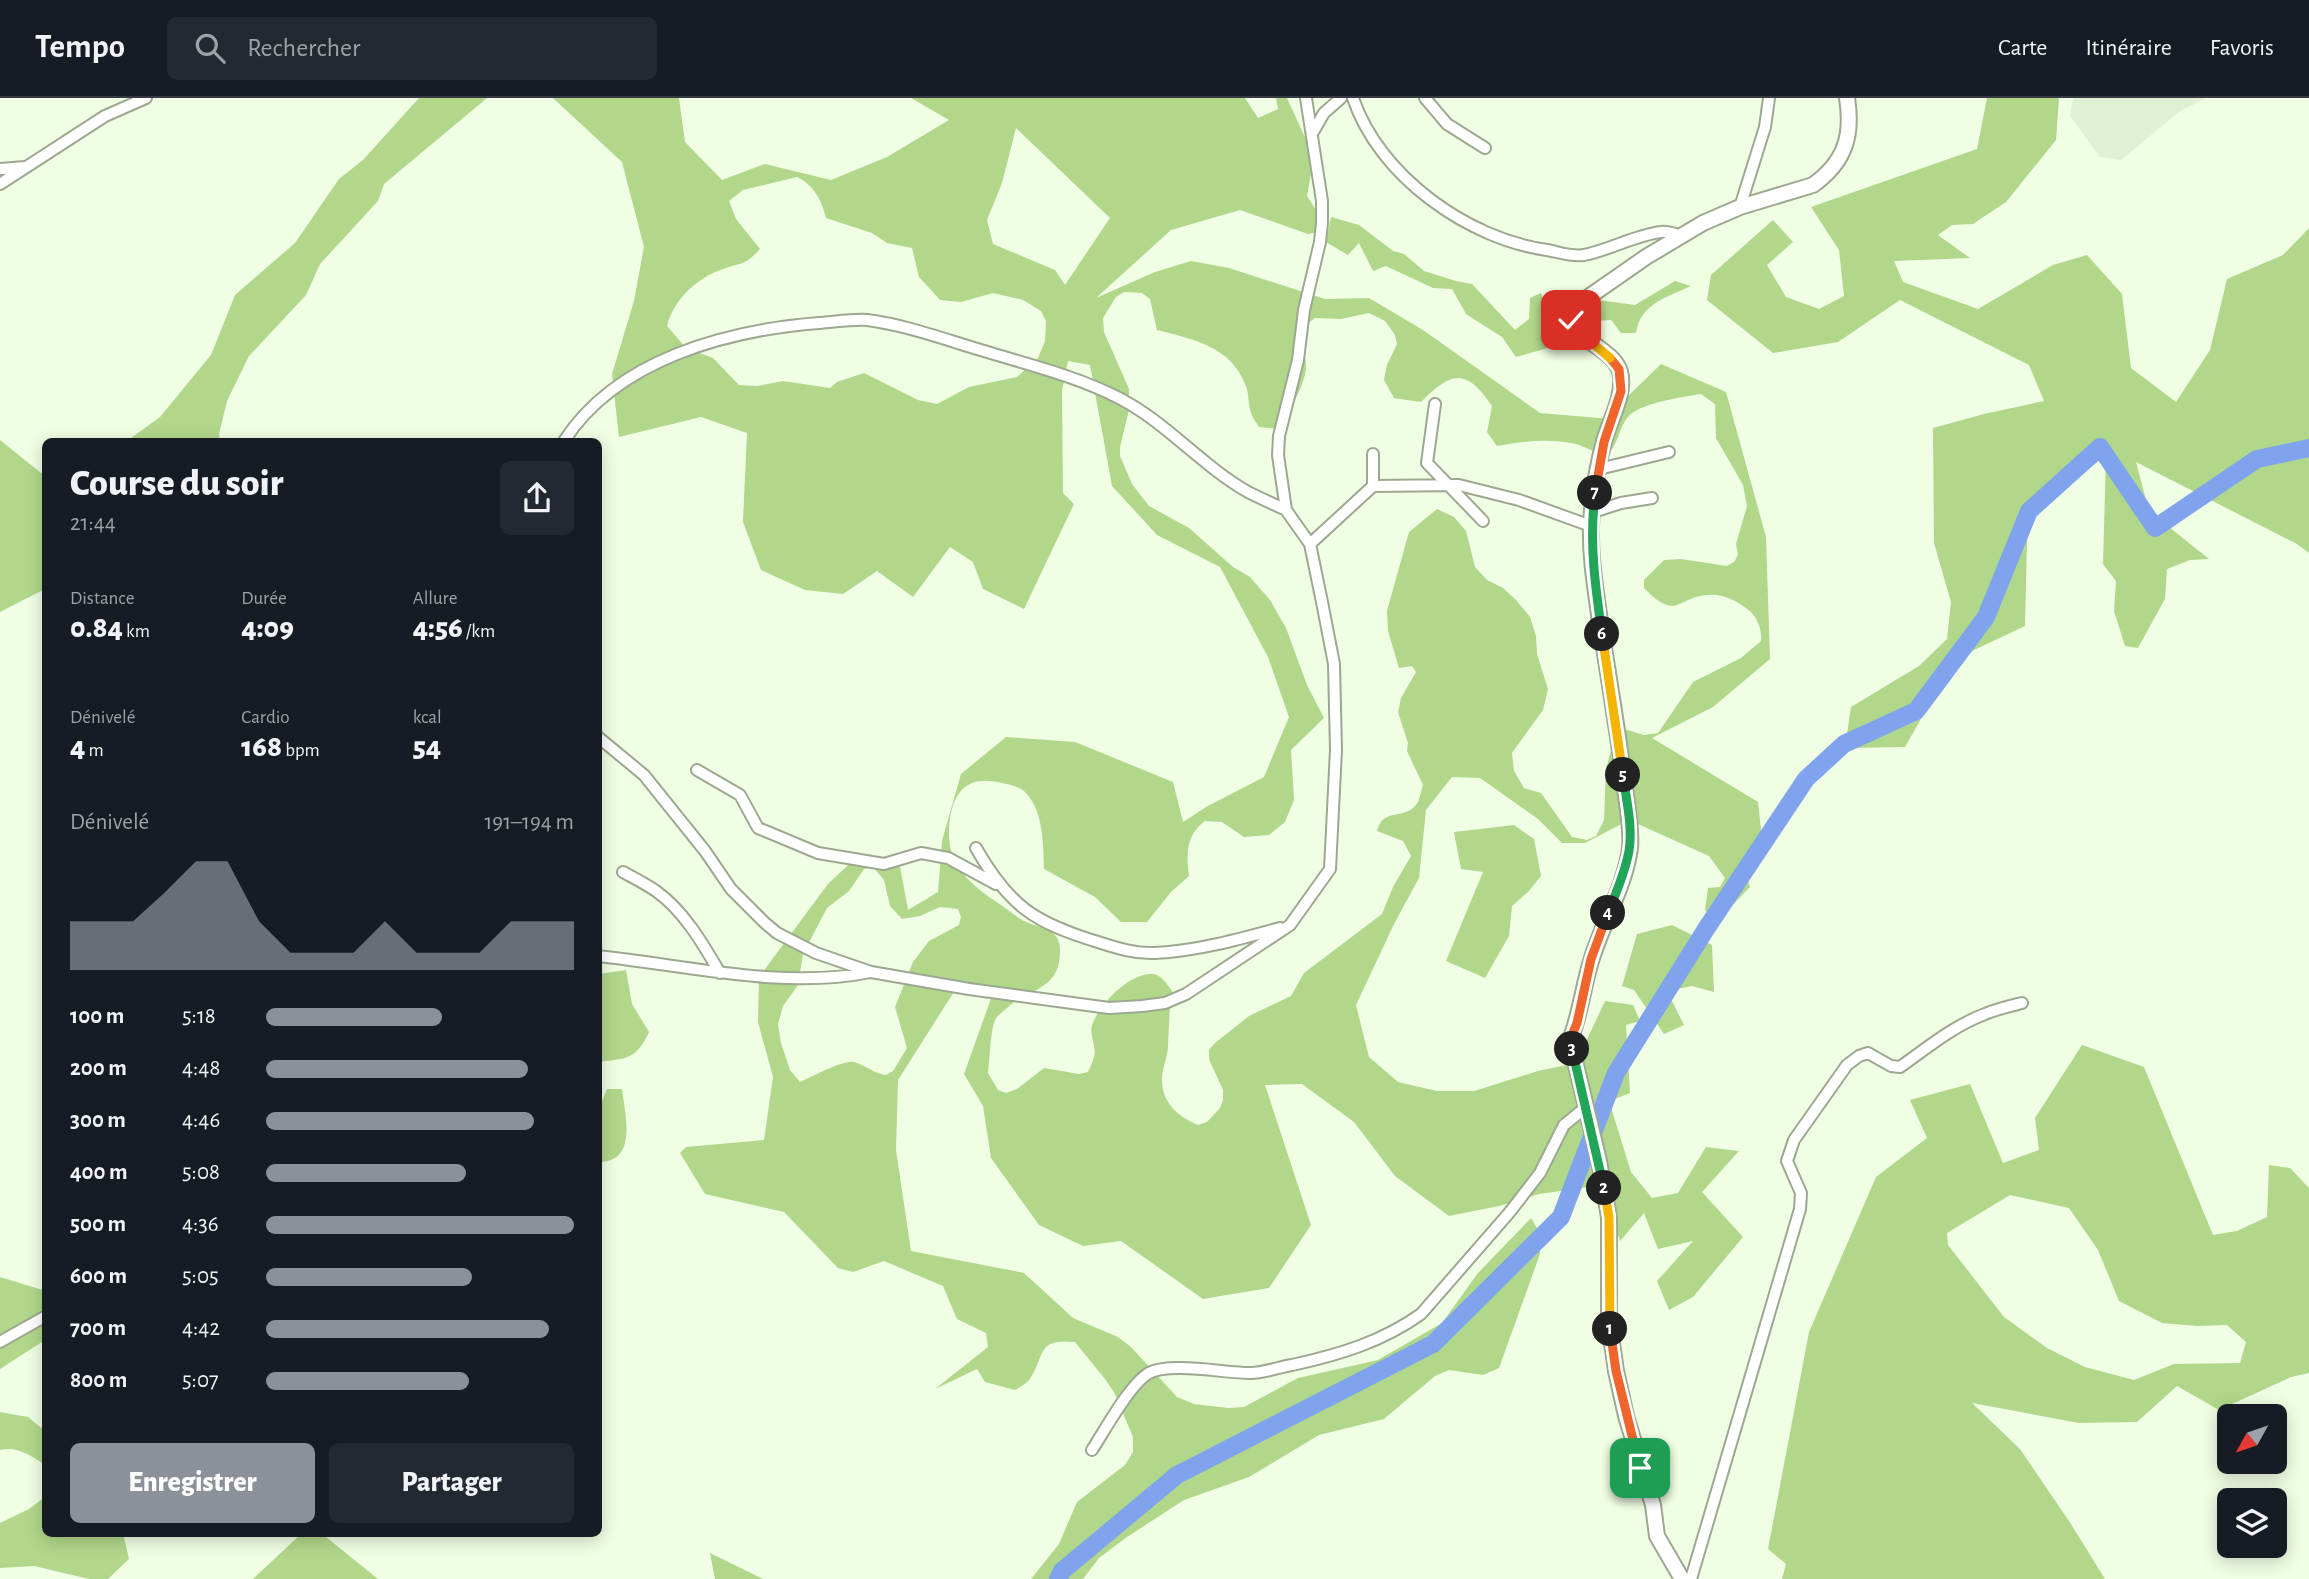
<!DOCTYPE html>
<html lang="fr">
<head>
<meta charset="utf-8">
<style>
  :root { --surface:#171b24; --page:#242831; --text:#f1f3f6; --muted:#9ea1a6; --line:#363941; --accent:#8c9099 }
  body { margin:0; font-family:"Alegreya Sans",sans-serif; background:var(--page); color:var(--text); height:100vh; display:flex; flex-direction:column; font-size:26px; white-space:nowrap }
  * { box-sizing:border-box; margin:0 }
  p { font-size:23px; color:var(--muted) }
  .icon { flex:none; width:38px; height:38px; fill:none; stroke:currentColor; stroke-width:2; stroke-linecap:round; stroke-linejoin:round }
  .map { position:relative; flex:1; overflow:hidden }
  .details { position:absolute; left:42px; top:340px; width:560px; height:1099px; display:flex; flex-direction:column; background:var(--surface); border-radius:10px; box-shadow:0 4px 18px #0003 }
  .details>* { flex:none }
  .needle { width:46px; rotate:230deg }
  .buttons { position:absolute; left:2217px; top:1306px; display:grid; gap:14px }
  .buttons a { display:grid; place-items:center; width:70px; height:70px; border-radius:10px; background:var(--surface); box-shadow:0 4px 18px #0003; font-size:35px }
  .pin { position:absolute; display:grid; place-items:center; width:60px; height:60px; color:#fff; margin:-30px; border-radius:14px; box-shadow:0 4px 10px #0006 }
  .km { position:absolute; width:35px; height:35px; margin:-18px; border-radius:50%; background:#222; color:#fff; font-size:19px; line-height:35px; text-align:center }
  .round { display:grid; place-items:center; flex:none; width:74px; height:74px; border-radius:10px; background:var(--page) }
  .headline { display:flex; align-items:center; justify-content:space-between; height:119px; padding:0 28px }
  h1 { font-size:38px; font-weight:800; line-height:52px }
  .stats { display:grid; grid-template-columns:repeat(3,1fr); gap:10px; height:119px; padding:7px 28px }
  .stats div { display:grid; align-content:center }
  .stats b { font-size:30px; font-weight:800 }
  .stats small { font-size:19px; font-weight:400 }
  .stats p { font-size:19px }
  .chart { height:196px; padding:14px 28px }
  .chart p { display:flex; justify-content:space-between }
  .chart svg { width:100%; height:126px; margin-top:7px; fill:var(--accent); opacity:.7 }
  .action { display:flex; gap:14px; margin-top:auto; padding:14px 28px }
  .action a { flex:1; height:80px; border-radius:10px; background:var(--accent); color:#fff; font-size:28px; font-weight:800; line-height:80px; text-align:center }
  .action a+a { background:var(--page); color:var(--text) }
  ul { padding:0 28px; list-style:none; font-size:23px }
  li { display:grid; grid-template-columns:112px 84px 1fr; align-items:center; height:52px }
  li i { height:18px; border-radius:9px; background:var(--accent) }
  header { display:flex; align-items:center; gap:42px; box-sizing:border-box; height:98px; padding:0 35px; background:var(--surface); border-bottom:2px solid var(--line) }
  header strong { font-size:33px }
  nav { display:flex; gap:38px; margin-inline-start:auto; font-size:24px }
  .search { width:490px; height:63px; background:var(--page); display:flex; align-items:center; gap:18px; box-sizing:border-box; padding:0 24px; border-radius:10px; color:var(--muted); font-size:26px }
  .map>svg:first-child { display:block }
  .built { fill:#e0f1d2 }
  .green { fill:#b1d78b; fill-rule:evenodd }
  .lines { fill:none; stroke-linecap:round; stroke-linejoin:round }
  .river { stroke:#80a3ed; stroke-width:18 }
  .minor-casing { stroke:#9ca890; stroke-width:14 }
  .tertiary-casing { stroke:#9ca890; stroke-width:18 }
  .minor { stroke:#fff; stroke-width:10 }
  .tertiary { stroke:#fff; stroke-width:14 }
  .split-1-casing { stroke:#fff; stroke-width:14 }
  .split-2-casing { stroke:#fff; stroke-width:14 }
  .split-3-casing { stroke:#fff; stroke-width:14 }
  .split-4-casing { stroke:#fff; stroke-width:14 }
  .split-5-casing { stroke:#fff; stroke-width:14 }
  .split-6-casing { stroke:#fff; stroke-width:14 }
  .split-7-casing { stroke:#fff; stroke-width:14 }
  .split-8-casing { stroke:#fff; stroke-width:14 }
  .split-9-casing { stroke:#fff; stroke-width:14 }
  .split-1 { stroke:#f0652b; stroke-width:9 }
  .split-2 { stroke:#f5b400; stroke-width:9 }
  .split-3 { stroke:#22a559; stroke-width:9 }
  .split-4 { stroke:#f0652b; stroke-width:9 }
  .split-5 { stroke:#22a559; stroke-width:9 }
  .split-6 { stroke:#f5b400; stroke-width:9 }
  .split-7 { stroke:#22a559; stroke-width:9 }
  .split-8 { stroke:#f0652b; stroke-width:9 }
  .split-9 { stroke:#f5b400; stroke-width:9 }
</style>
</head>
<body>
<header>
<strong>Tempo</strong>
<div class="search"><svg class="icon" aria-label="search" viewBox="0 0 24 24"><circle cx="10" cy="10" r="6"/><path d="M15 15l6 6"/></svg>Rechercher</div>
<nav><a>Carte</a><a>Itinéraire</a><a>Favoris</a></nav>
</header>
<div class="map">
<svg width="2309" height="1481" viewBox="0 0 2309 1481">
  <rect width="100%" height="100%" fill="#f0fee4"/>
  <path class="built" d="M2073,0H2206L2179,14L2121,62L2100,59L2070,18Z"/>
  <path class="green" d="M419,0H487L384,86L378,103L320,166L306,197L249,258L227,303L219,336L220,343H127L160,319L211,257L235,197L295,145L339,81L363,62Z
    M553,0H679L685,44L722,82L765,66L831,82L887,59L949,22L911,0H1245L1258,20L1278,11L1276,0H1287L1314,59L1307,98L1316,112L1318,134L1308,136L1240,112L1171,132L1096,200L1155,174L1191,163L1229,170L1325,201L1369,200L1423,232L1540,315L1611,321L1623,303L1661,266L1726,294L1766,439L1770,561L1713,609L1652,640L1758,704L1762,741L1742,763L1750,789L1715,825L1705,812L1708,790L1720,789L1725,780L1709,758L1629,722L1585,745H1562L1538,721L1480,680L1452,679L1426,712L1419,780L1394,826L1356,907L1369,959L1398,984L1437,993H1474L1538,973L1576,965L1605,903L1633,907L1640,923L1626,927L1630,995L1609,1003L1631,1074L1652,1100L1678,1095L1706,1049L1739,1053L1702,1094L1743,1139L1693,1199L1669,1212L1657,1183L1693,1143L1658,1151L1644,1115L1620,1143L1602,1087L1539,1096L1499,1108L1449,1118L1395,1078L1354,1024L1302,986L1265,987L1311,1127L1269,1190L1203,1201L1121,1143L1083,1148L1039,1127L991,1060L983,1008L964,976L993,895L957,889L898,982L896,1052L911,1153L1024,1175L1073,1220L1118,1239L1131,1249L1177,1299L1194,1306L1228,1310L1244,1309L1298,1280L1378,1262L1442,1225L1478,1175L1531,1120L1541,1137L1540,1156L1499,1270L1483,1277L1449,1272L1435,1278L1384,1321L1319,1337L1249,1379L1184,1402L1127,1439L1099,1460L1083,1481H1031L1059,1446L1077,1404L1125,1367L1133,1354V1339L1114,1294L1105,1281L1075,1244C1035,1240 1046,1258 1029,1282C1026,1286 1020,1289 1015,1292L985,1284L977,1271L935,1291L988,1249L986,1235L957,1221L943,1188L884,1163L853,1174L838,1170L784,1114L705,1096L680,1055L686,1049L764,1042L773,979L758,924L759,879L828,786L859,757L899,763L908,812L938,794L942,743L961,676L1006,639L1075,644L1173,684L1183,724L1206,709L1264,679L1289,619L1268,559L1220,469L1157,437L1112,388L1090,267L1068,263L1062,293L1063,395L1074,406L1024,511L983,491L973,464L950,449L913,499L877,473L843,496L805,492L761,472L743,424L747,335L701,319L619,339L612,276L634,203L644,149L622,64ZM1016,30L1110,120L1065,187L1055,172L993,146L987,122L1002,85ZM797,79C814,87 822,103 826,120L872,135L887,145L912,150L919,179L940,202L961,204L993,195L1023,202L1041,213L1046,223L1045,243L1038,260L1017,279L969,289L937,306L918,302L864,275L837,284L830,290L783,283L757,288L739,287L713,260L686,250L667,228C673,202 698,179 723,171C743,164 744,168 760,151L736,121L729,103L743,92ZM1124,194L1142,195L1150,201L1157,232C1194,242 1230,247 1246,288C1249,296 1248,306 1251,315C1252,319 1256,324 1259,329L1280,331C1288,314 1305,288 1306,269C1306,255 1300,244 1302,230L1315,220L1341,221L1369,215L1385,223L1395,237L1397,246L1387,267L1384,282L1394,300L1421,304C1452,273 1466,270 1492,308L1487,334L1497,348C1522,343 1546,341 1571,345C1585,347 1594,357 1609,355C1618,345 1619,331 1627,320C1638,305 1683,299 1701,296L1715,306L1716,340L1743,387L1747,408L1736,446L1738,456L1735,463L1727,468L1681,461L1664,462L1644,482V490C1652,498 1661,507 1672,508C1678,508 1687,502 1693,500C1716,492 1732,499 1750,513C1758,521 1762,532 1761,543L1741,560L1693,584L1658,635L1644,637L1620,630L1616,633L1606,671L1604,722L1596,738L1587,742L1572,739L1541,695L1524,690L1514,673L1512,655L1543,612L1548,591L1537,556L1536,538L1530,519L1516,502L1503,490L1487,482L1475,469L1466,433L1454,419L1437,411L1409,434L1387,513L1388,533L1399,570L1412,568L1416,574L1401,600L1398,614L1408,645L1407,653L1423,687C1421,692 1420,700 1418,704C1406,724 1383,708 1377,733L1403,743L1411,758L1393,789L1382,816L1304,875L1291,898L1249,918L1215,945L1209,952V961L1223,992V1002L1220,1010L1207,1024L1198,1027C1177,1018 1161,1004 1162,979C1163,968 1168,958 1168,947C1169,929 1169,912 1172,893C1167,886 1161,876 1152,876C1129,875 1099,907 1092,927C1089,937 1097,949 1094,959C1093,964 1090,969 1088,974L1079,976L1044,970L1017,991L1006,995L998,992L988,975C990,961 990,935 995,922C997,918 1002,914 1006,911C1029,889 1059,894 1060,854C1061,829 1040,831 1024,823C1015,818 1007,811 998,805C970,786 947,768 949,730C952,695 965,676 1002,685C1011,687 1019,688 1026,695C1044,715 1043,746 1044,771L1095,799L1121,824H1147L1171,794L1189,778C1186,756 1186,737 1205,723L1222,724L1244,739L1269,737L1285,724L1294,702L1291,652L1324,620L1307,587L1286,530L1270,502L1250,479L1233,469L1189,430L1149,408L1132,386L1120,358V349L1129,312V291L1104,234L1103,220L1116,199ZM873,769L884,782L890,808L902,821L920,818L940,809L958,811L961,819L959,827L929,843L913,864L895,909L907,950L893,973L886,977C874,976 866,967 854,964C842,962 812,979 800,984L790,972L781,945L778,926L783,908L798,887L803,856L827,810L849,793L864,771Z
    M1987,0H2059L2056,42L2006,104L1973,126L1952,127L1938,137L1970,160L1894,163L1903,184L1978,211L2053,167L2087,157L2122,196L2131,270L2176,304L2210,252L2227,181L2283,157L2309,130V455L2297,446L2136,364L2149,413L2209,461L2190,462L2167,471L2165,501L2138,550L2125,548L2114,513L2116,483L2103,466L2106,358L2071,383L2028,402L2025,528L1955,561L1905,649L1845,650L1851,609L1919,568L1947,541L1951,504L1934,445L1933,330L1984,316L2044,303L2029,267L1900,202L1838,244L1773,255L1707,202L1711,177L1773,122L1793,144L1767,167L1786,199L1819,211L1844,198L1839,152L1811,109L1977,51Z
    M1331,119L1359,127L1393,153L1404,156L1424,173L1456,183L1472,186L1515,232L1529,221L1530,200L1541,195L1562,246L1516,259L1502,239L1466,216L1452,191L1433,190L1386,168L1373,173L1359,145L1348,157L1326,144Z
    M1675,183L1691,188C1667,199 1640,206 1636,235H1621L1611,222L1578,224L1574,214L1591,201L1635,207Z
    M0,342L46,379L45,491L0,514Z
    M1514,727L1534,741L1541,778L1528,794L1512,808L1509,838L1485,880L1446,863L1483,774L1461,771L1454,734Z
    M1672,827L1712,847L1714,894L1692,888L1667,893L1684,927L1664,936L1634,892L1622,888L1637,836Z
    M626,872L632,906L649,934C636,962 627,960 599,964V876Z
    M2082,947L2144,969L2213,1137L2237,1133L2267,1119L2269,1067L2290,1070L2309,1090V1275L2291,1279L2219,1312L2177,1288L2137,1324L2079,1325L1972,1305L2020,1351L2069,1423L2105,1481H1782L1786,1466L1768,1451L1809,1234L1876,1079L1927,1040L1910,1002L1970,986L2003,1065L2039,1052L2035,1020ZM2010,1097L2069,1110L2098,1152L2119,1203L2162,1225L2197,1228L2227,1227L2246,1244L2240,1265L2174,1266L2134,1282L2085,1269L2047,1250L2004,1219L1948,1147L1947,1135Z
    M607,991H622C625,1016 638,1064 599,1064V1011Z
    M0,1179L46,1193L45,1242L0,1271Z
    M0,1314L28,1319L45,1333V1367C31,1358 18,1348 0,1352Z
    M45,1399L46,1435H123L129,1461L108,1481H89L34,1468L0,1470V1425L29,1411Z
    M302,1435H321L378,1481H253Z
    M710,1455L763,1481H715Z"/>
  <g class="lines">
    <path class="river" d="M1058,1481L1062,1473L1177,1377L1433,1246L1561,1119L1616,975L1706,831L1806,681L1844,646L1916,613L1986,519L2029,413L2100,349L2155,430L2257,361L2309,350"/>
    <g class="minor-casing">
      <path id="minor" d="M1353,0C1379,78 1468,141 1547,152C1558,154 1572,159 1584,157C1610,152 1635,137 1661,134C1667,133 1675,136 1682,138
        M1425,0L1447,26L1485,50
        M1313,34L1324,15L1341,0
        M0,71L25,69
        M0,86L105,18L146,0
        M1740,109L1765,29L1769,0
        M1435,306L1427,365L1483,423
        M564,343C617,261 728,232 819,225C834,224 852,221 867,222C907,227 946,242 984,253C1030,267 1076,278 1119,300C1166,324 1202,368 1248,394C1260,400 1273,406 1286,412
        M1599,371L1669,354
        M1373,388V356
        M1593,414L1621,405L1652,400
        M1310,446L1373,388L1459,387L1519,402L1591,428
        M598,639L644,677L705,753L731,791L765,825L777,835L816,855L871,874L969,891L1109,910L1142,908L1165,905L1186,896L1290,827L1330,771L1336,652L1334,566L1322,504L1310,446L1286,412L1278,357L1279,338L1298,262L1304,212L1320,144L1322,125V103L1306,0
        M697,672L740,697L758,730L818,755L884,766L921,755L948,760L996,786
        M976,750C1009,808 1035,825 1098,844C1117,850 1135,856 1155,855C1197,853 1240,841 1280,830
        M623,774C634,780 646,786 656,793C684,813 703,846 720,875
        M598,858C685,867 784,892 870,874
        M0,1244L46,1218
        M1092,1352C1105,1332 1130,1286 1149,1275C1170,1264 1225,1275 1250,1275C1264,1275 1279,1269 1292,1267C1338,1257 1382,1244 1421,1216L1509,1115L1540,1075L1564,1027L1585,1010
        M1691,1481L1800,1111L1801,1095L1787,1063L1794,1042L1847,967L1859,958L1868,955L1891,968L1900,969C1927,950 1953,928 1985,916C1997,911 2010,908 2022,905"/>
    </g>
    <g class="tertiary-casing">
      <path id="tertiary" d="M1682,1481L1657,1438L1653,1407L1626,1318L1616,1273L1609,1224V1119L1599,1063L1570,942C1581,915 1583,887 1592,860C1603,824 1625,788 1630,750C1632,727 1626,704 1624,681C1617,629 1608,576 1600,524C1596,493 1590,461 1591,429C1592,400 1597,368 1605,340C1611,321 1623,299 1621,279C1619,250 1570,244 1571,215L1590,198L1646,159L1703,125L1740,109L1813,87C1845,64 1853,38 1847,0"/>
    </g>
    <use href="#minor" class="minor"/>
    <use href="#tertiary" class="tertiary"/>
  </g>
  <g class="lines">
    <g class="split-1-casing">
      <path id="split-1" d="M1610,1231L1616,1273L1640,1370"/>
    </g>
    <g class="split-2-casing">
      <path id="split-2" d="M1604,1090L1609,1119L1610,1231"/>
    </g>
    <g class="split-3-casing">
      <path id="split-3" d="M1572,951L1604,1090"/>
    </g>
    <g class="split-4-casing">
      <path id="split-4" d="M1572,951L1570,942L1577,925L1591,861L1608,815"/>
    </g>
    <g class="split-5-casing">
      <path id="split-5" d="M1608,815C1616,795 1625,775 1629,753C1633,728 1626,701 1623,677"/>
    </g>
    <g class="split-6-casing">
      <path id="split-6" d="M1602,536L1623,677"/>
    </g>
    <g class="split-7-casing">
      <path id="split-7" d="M1595,395C1589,445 1595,486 1602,536"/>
    </g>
    <g class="split-8-casing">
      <path id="split-8" d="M1595,395L1604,344L1621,293L1619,271L1610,260"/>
    </g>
    <g class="split-9-casing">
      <path id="split-9" d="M1571,222L1577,232L1610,260"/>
    </g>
    <use href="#split-1" class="split-1"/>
    <use href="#split-2" class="split-2"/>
    <use href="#split-3" class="split-3"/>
    <use href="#split-4" class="split-4"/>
    <use href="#split-5" class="split-5"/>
    <use href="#split-6" class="split-6"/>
    <use href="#split-7" class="split-7"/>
    <use href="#split-8" class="split-8"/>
    <use href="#split-9" class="split-9"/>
  </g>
</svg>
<div class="buttons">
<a><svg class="needle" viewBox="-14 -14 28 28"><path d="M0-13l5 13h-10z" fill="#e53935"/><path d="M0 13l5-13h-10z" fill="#9ea1a6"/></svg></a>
<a><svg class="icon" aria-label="layers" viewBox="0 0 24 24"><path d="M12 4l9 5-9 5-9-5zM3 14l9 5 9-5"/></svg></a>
</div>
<div class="pin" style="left:1640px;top:1370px;background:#1e9e55"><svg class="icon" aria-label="arrive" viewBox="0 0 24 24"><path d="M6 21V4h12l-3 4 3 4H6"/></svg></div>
<div class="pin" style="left:1571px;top:222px;background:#d93025"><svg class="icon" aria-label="check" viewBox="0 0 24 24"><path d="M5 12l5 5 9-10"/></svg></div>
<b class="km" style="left:1610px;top:1231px">1</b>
<b class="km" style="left:1604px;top:1090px">2</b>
<b class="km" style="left:1572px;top:951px">3</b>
<b class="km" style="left:1608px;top:815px">4</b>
<b class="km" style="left:1623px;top:677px">5</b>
<b class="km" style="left:1602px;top:536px">6</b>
<b class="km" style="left:1595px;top:395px">7</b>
<section class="details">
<div class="headline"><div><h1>Course du soir</h1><p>21:44</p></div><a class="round"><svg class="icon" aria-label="share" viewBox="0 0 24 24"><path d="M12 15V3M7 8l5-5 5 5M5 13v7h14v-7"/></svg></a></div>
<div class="stats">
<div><p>Distance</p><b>0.84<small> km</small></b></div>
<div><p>Durée</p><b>4:09</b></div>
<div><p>Allure</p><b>4:56<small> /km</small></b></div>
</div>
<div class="stats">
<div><p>Dénivelé</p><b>4<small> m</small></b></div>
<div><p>Cardio</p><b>168<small> bpm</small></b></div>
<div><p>kcal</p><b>54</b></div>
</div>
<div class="chart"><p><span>Dénivelé</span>191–194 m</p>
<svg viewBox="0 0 160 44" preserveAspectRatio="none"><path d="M0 44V27L10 27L20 27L30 17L40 6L50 6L60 27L70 38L80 38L90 38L100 27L110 38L120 38L130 38L140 27L150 27L160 27V44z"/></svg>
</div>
<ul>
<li><b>100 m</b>5:18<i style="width:57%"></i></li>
<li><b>200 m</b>4:48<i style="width:85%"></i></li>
<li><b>300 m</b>4:46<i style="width:87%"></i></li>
<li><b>400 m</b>5:08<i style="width:65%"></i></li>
<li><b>500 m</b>4:36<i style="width:100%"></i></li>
<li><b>600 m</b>5:05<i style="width:67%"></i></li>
<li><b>700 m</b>4:42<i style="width:92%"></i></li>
<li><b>800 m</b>5:07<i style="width:66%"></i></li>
</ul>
<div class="action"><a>Enregistrer</a><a>Partager</a></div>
</section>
</div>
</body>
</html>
